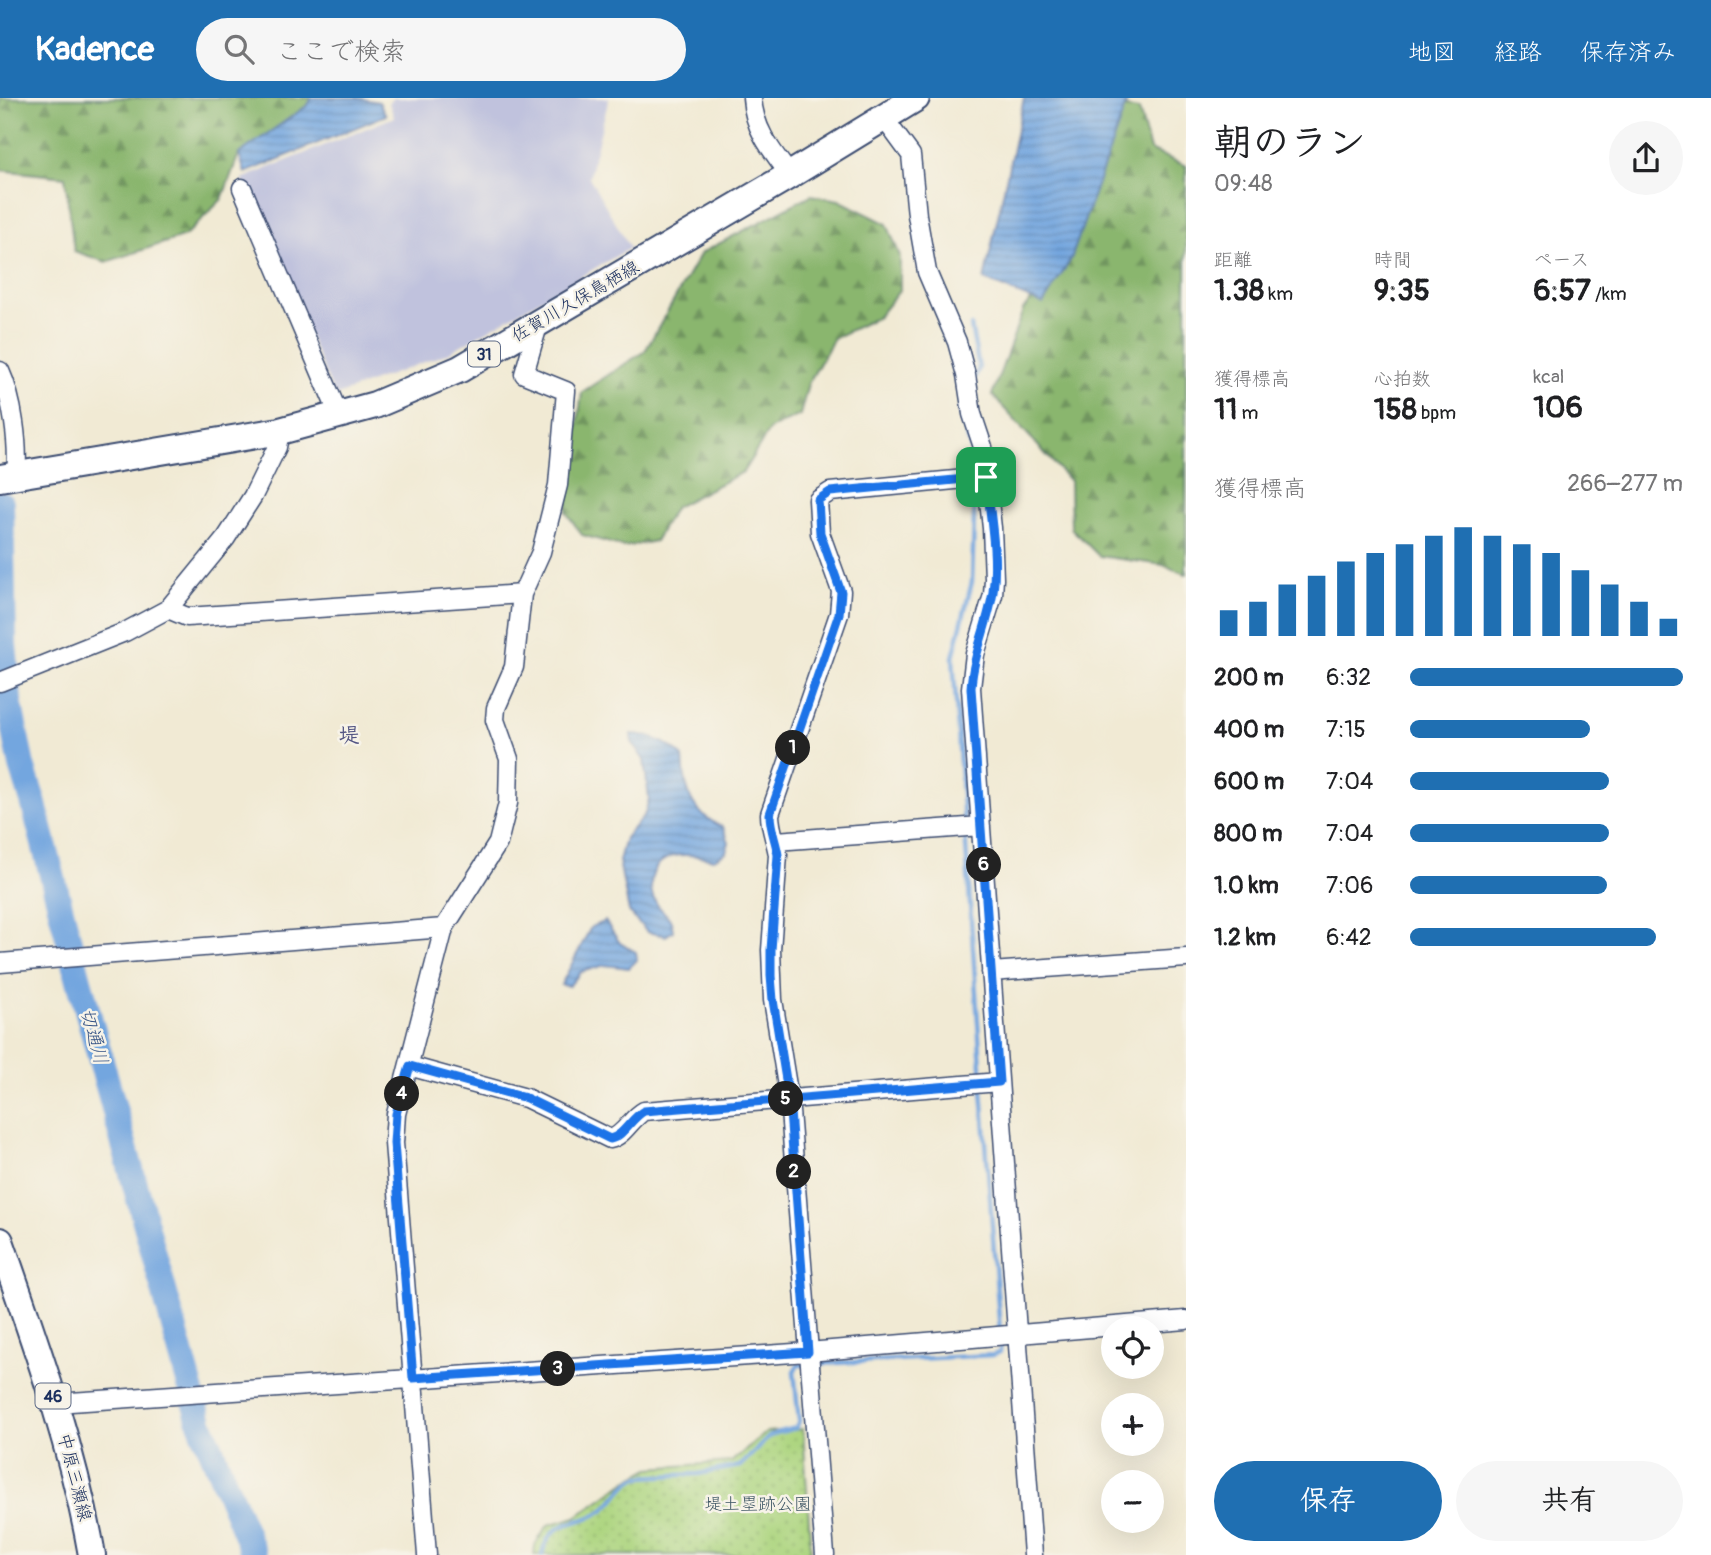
<!DOCTYPE html>
<html lang="ja">
<head>
<meta charset="utf-8">
<style>
  :root { --surface:#fff; --page:#f6f6f6; --text:#202124; --muted:#757577; --accent:#1f6fb2 }
  body { margin:0; font-family:Pangolin,"Klee One",sans-serif; background:var(--page); color:var(--text); height:100vh; display:flex; flex-direction:column; font-size:26px; white-space:nowrap }
  * { box-sizing:border-box; margin:0 }
  p { font-size:23px; color:var(--muted) }
  .icon { flex:none; width:38px; height:38px; fill:none; stroke:currentColor; stroke-width:2; stroke-linecap:round; stroke-linejoin:round }
  .map { position:relative; flex:1; overflow:hidden }
  .drawer { display:flex; flex-direction:column; background:var(--surface); width:525px }
  .drawer>* { flex:none }
  .buttons { position:absolute; left:1101px; top:1218px; display:grid; gap:14px }
  .buttons a { display:grid; place-items:center; width:63px; height:63px; border-radius:50%; background:var(--surface); box-shadow:0 7px 28px #0002; font-size:35px }
  .pin { position:absolute; display:grid; place-items:center; width:60px; height:60px; color:#fff; margin:-30px; border-radius:14px; box-shadow:0 4px 10px #0006 }
  .km { position:absolute; width:35px; height:35px; margin:-18px; border-radius:50%; background:#222; color:#fff; font-size:19px; line-height:35px; text-align:center }
  .round { display:grid; place-items:center; flex:none; width:74px; height:74px; border-radius:37px; background:var(--page) }
  .overview { display:flex; align-items:center; justify-content:space-between; height:119px; padding:0 28px }
  h1 { font-size:38px; font-weight:700; line-height:52px }
  .figures { display:grid; grid-template-columns:repeat(3,1fr); gap:10px; height:119px; padding:7px 28px }
  .figures div { display:grid; align-content:center }
  .figures b { font-size:30px; font-weight:700 }
  .figures small { font-size:19px; font-weight:400 }
  .figures p { font-size:19px }
  .chart { height:196px; padding:14px 28px }
  .chart p { display:flex; justify-content:space-between }
  .chart svg { width:100%; height:126px; margin-top:7px; stroke:var(--accent); stroke-width:6 }
  .action { display:flex; gap:14px; margin-top:auto; padding:14px 28px }
  .action a { flex:1; height:80px; border-radius:42px; background:var(--accent); color:#fff; font-size:28px; font-weight:700; line-height:80px; text-align:center }
  .action a+a { background:var(--page); color:var(--text) }
  ul { padding:0 28px; list-style:none; font-size:23px }
  li { display:grid; grid-template-columns:112px 84px 1fr; align-items:center; height:52px }
  li i { height:18px; border-radius:9px; background:var(--accent) }
  header { display:flex; align-items:center; gap:42px; box-sizing:border-box; height:98px; padding:0 35px; background:var(--accent); color:#fff }
  header strong { font-size:33px }
  nav { display:flex; gap:38px; margin-inline-start:auto; font-size:24px }
  .search { width:490px; height:63px; background:var(--page); display:flex; align-items:center; gap:18px; box-sizing:border-box; padding:0 24px; border-radius:38px; color:var(--muted); font-size:26px }
  main { display:flex; flex:1; min-height:0 }
  .map>svg:first-child { display:block }
  .industrial { fill:#c0c2dd }
  .forest { fill:url(#forest-firs); stroke:#527266; stroke-width:2 }
  .park { fill:url(#park-dots); stroke:#64826f; stroke-width:2 }
  .water { fill:url(#water-rules); stroke:#476a9e; stroke-width:2 }
  .lines { fill:none; stroke-linecap:round; stroke-linejoin:round }
  .stream { stroke:#73a6df; stroke-width:4.5 }
  .river { stroke:#73a6df; stroke-width:26 }
  .minor-casing { stroke:#3b4b70; stroke-width:21 }
  .primary-casing { stroke:#3b4b70; stroke-width:30 }
  .minor { stroke:#fff; stroke-width:18 }
  .primary { stroke:#fff; stroke-width:26 }
  .route-casing { stroke:#fff; stroke-width:14 }
  .route { stroke:#1a73e8; stroke-width:9 }
  .labels { text-anchor:middle; stroke-width:5; stroke-linejoin:round; paint-order:stroke }
  .shield { fill:#f7f3e8; stroke:#5d6a87; stroke-width:2 }
  .shield-label { font-size:16px; font-weight:bold; fill:#1b2f5e }
  .street-label { font-size:18px; fill:#1b2f5e; stroke:#f7f3e8 }
  .park-label { font-size:18px; fill:#405866; stroke:#f7f3e8 }
  .water-label { font-size:19px; font-style:italic; fill:#355385; stroke:#f7f3e8 }
  .quarter-label { font-size:21px; font-weight:bold; fill:#545684; stroke:#f7f3e8 }
</style>
</head>
<body>
<header>
<strong>Kadence</strong>
<div class="search"><svg class="icon" aria-label="search" viewBox="0 0 24 24"><circle cx="10" cy="10" r="6"/><path d="M15 15l6 6"/></svg>ここで検索</div>
<nav><a>地図</a><a>経路</a><a>保存済み</a></nav>
</header>
<main>
<div class="map">
<svg width="1186" height="1457" viewBox="0 0 1186 1457">
  <defs>
    <pattern id="forest-firs" width="22" height="20" patternUnits="userSpaceOnUse" patternTransform="scale(1.75)"><rect width="22" height="20" fill="#8ab66e"/><path d="M5 1l3.5 6h-7zM16 11l3.5 6h-7z" fill="#70945e"/></pattern>
    <pattern id="park-dots" width="8" height="8" patternUnits="userSpaceOnUse" patternTransform="scale(1.75)"><rect width="8" height="8" fill="#add580"/><path d="M2 2h.1M6 6h.1" fill="none" stroke="#94b771" stroke-width="1.8" stroke-linecap="round"/></pattern>
    <pattern id="water-rules" width="6" height="5" patternUnits="userSpaceOnUse" patternTransform="scale(1.75)"><rect width="6" height="5" fill="#73a6df"/><path d="M0 2.5h6" fill="none" stroke="#5e88b8"/></pattern>
  </defs>
  <rect width="100%" height="100%" fill="#f7f3e8"/>
  <filter id="ink" filterUnits="userSpaceOnUse"><feTurbulence type="fractalNoise" baseFrequency=".0143" numOctaves="2"/><feDisplacementMap in="SourceGraphic" scale="14" xChannelSelector="R" yChannelSelector="G"/><feConvolveMatrix kernelMatrix="1 2 1 2 8 2 1 2 1" color-interpolation-filters="sRGB"/></filter>
  <filter id="wash" filterUnits="userSpaceOnUse"><feTurbulence type="fractalNoise" baseFrequency=".00686" numOctaves="4" result="noise"/><feDisplacementMap in="SourceGraphic" scale="28" xChannelSelector="R" yChannelSelector="G"/><feGaussianBlur stdDeviation="1.57" result="paint"/><feColorMatrix in="noise" values="0 0 0 0 0 0 0 0 0 0 0 0 0 0 0 0 0 1.4 0 .05"/><feComposite in="paint" operator="in"/></filter>
  <g filter="url(#wash)">
    <rect width="100%" height="100%" fill="#f1ead4"/>
    <path class="industrial" d="M393,0H609L589,79L630,150L448,255L335,298L242,81L394,19L389,5Z"/>
    <path class="forest" d="M0,0H312L308,7L239,56L222,101L185,138L106,164L74,153L65,79L0,72Z
      M1123,9L1139,12L1150,52L1186,68V476L1163,467L1099,458L1071,430L1070,383L992,297L1023,212L1063,163Z
      M811,97L839,102L887,126L900,158V192L878,219L834,240L808,286L800,317L770,331L743,374L675,409L655,443L624,449L582,437L566,414L582,294L645,253L701,155Z"/>
    <path class="park" d="M803,1331L811,1457H534L535,1447L548,1427L576,1419L625,1384L650,1370L731,1364L767,1334Z"/>
    <path class="water" d="M312,0H357L379,4L386,17L245,75L239,56L308,7Z
      M1024,0H1128L1071,161L1043,206L984,182Z
      M631,636C650,636 670,646 683,659C685,693 690,715 723,729L729,744L726,754L714,761C692,756 660,750 652,779C650,788 651,797 656,805C665,818 671,816 673,833L666,838L647,834L629,814L619,763L625,740L645,716L649,700L644,662L632,644Z
      M605,823L620,845L636,854L637,862L629,870L605,867L581,874L569,888L561,887L591,829Z"/>
    <g class="lines">
      <path class="stream" d="M971,228L979,270L973,284
        M963,305L960,312L975,366V377
        M964,724L953,559L972,484L975,386
        M965,733L982,983
        M982,991L1000,1234
        M815,1266L993,1257L1000,1254L1001,1243
        M542,1457C550,1418 580,1429 602,1413C616,1403 622,1385 639,1379L698,1376L740,1368L769,1339L776,1335L796,1330L799,1323L794,1273L798,1267H806"/>
      <path class="river" d="M1,406L4,547L9,603L22,668L33,703L79,882L200,1324L254,1457"/>
    </g>
  </g>
  <g filter="url(#ink)">
    <g class="lines">
      <g class="minor-casing">
        <path id="minor" d="M752,0C754,32 772,53 790,77
          M883,19L911,57L917,117L927,174L957,244L966,277L972,316L983,349L992,430L994,481L993,497L975,556L971,590L1033,1457
          M242,90L339,317
          M0,273C13,301 19,347 16,377
          M168,511L187,519L522,496
          M0,584L125,534L168,511L226,440L253,398L277,349L280,333
          M776,743L981,728
          M0,865L444,830
          M991,874L1186,860
          M409,968L526,1000L610,1041C624,1038 631,1020 644,1013L999,984
          M56,1305L808,1254L1186,1222
          M427,1457L394,1045L396,1016L444,830L498,745L508,705L509,661L495,622L496,610L514,569L522,496L541,454L558,387L566,293L524,276L539,224
          M825,1457L789,1000L773,902L771,852L778,757C776,743 770,731 770,716L839,516L841,493L820,435L818,402L830,394L986,379"/>
      </g>
      <g class="primary-casing">
        <path id="primary" d="M0,380L280,333L375,307L460,271L790,77L916,0
          M0,1143C36,1247 73,1349 92,1457"/>
      </g>
      <use href="#minor" class="minor"/>
      <use href="#primary" class="primary"/>
    </g>
  </g>
  <g class="lines" filter="url(#ink)">
    <g class="route-casing">
      <path id="route" d="M986,379L830,394L818,402L820,435L841,494L839,516L770,716C770,731 776,743 778,757L771,852V878L773,902L789,1000L808,1254L413,1280L394,1045L396,1016L410,968L526,1000L610,1041C624,1038 631,1020 644,1013L999,984L971,590C973,556 988,527 993,494C998,457 990,417 986,379"/>
    </g>
    <use href="#route" class="route"/>
  </g>
  <g class="labels">
    <g class="shield">
      <rect x="468" y="243.5" width="32" height="25" rx="5"/>
      <rect x="35.5" y="1285.5" width="35" height="25" rx="5"/>
    </g>
    <g class="shield-label">
      <text x="484" y="262">31</text>
      <text x="53" y="1304">46</text>
    </g>
    <g class="street-label">
      <text transform="translate(575 203) rotate(-30)" y="6">佐賀川久保鳥栖線</text>
      <text transform="translate(75 1379) rotate(76)" y="6">中原三瀬線</text>
    </g>
    <g class="park-label">
      <text x="758" y="1412">堤土塁跡公園</text>
    </g>
    <g class="water-label">
      <text transform="translate(95 938) rotate(75)" y="7">切通川</text>
    </g>
    <g class="quarter-label">
      <text x="349" y="644">堤</text>
    </g>
  </g>
</svg>
<div class="buttons">
<a><svg class="icon" aria-label="locate" viewBox="0 0 24 24"><circle cx="12" cy="12" r="6"/><path d="M12 2v4M12 18v4M2 12h4M18 12h4"/></svg></a>
<a>+</a>
<a>−</a>
</div>
<div class="pin" style="left:986px;top:379px;background:#1e9e55"><svg class="icon" aria-label="arrive" viewBox="0 0 24 24"><path d="M6 21V4h12l-3 4 3 4H6"/></svg></div>
<b class="km" style="left:793px;top:650px">1</b>
<b class="km" style="left:794px;top:1074px">2</b>
<b class="km" style="left:558px;top:1271px">3</b>
<b class="km" style="left:402px;top:996px">4</b>
<b class="km" style="left:786px;top:1001px">5</b>
<b class="km" style="left:984px;top:767px">6</b>
</div>
<section class="drawer">
<div class="overview"><div><h1>朝のラン</h1><p>09:48</p></div><a class="round"><svg class="icon" aria-label="share" viewBox="0 0 24 24"><path d="M12 15V3M7 8l5-5 5 5M5 13v7h14v-7"/></svg></a></div>
<div class="figures">
<div><p>距離</p><b>1.38<small> km</small></b></div>
<div><p>時間</p><b>9:35</b></div>
<div><p>ペース</p><b>6:57<small> /km</small></b></div>
</div>
<div class="figures">
<div><p>獲得標高</p><b>11<small> m</small></b></div>
<div><p>心拍数</p><b>158<small> bpm</small></b></div>
<div><p>kcal</p><b>106</b></div>
</div>
<div class="chart"><p><span>獲得標高</span>266–277 m</p>
<svg viewBox="0 0 160 44" preserveAspectRatio="none"><path d="M5 44V35M15 44V32M25 44V26M35 44V23M45 44V18M55 44V15M65 44V12M75 44V9M85 44V6M95 44V9M105 44V12M115 44V15M125 44V21M135 44V26M145 44V32M155 44V38"/></svg>
</div>
<ul>
<li><b>200 m</b>6:32<i style="width:100%"></i></li>
<li><b>400 m</b>7:15<i style="width:66%"></i></li>
<li><b>600 m</b>7:04<i style="width:73%"></i></li>
<li><b>800 m</b>7:04<i style="width:73%"></i></li>
<li><b>1.0 km</b>7:06<i style="width:72%"></i></li>
<li><b>1.2 km</b>6:42<i style="width:90%"></i></li>
</ul>
<div class="action"><a>保存</a><a>共有</a></div>
</section>
</main>
</body>
</html>
